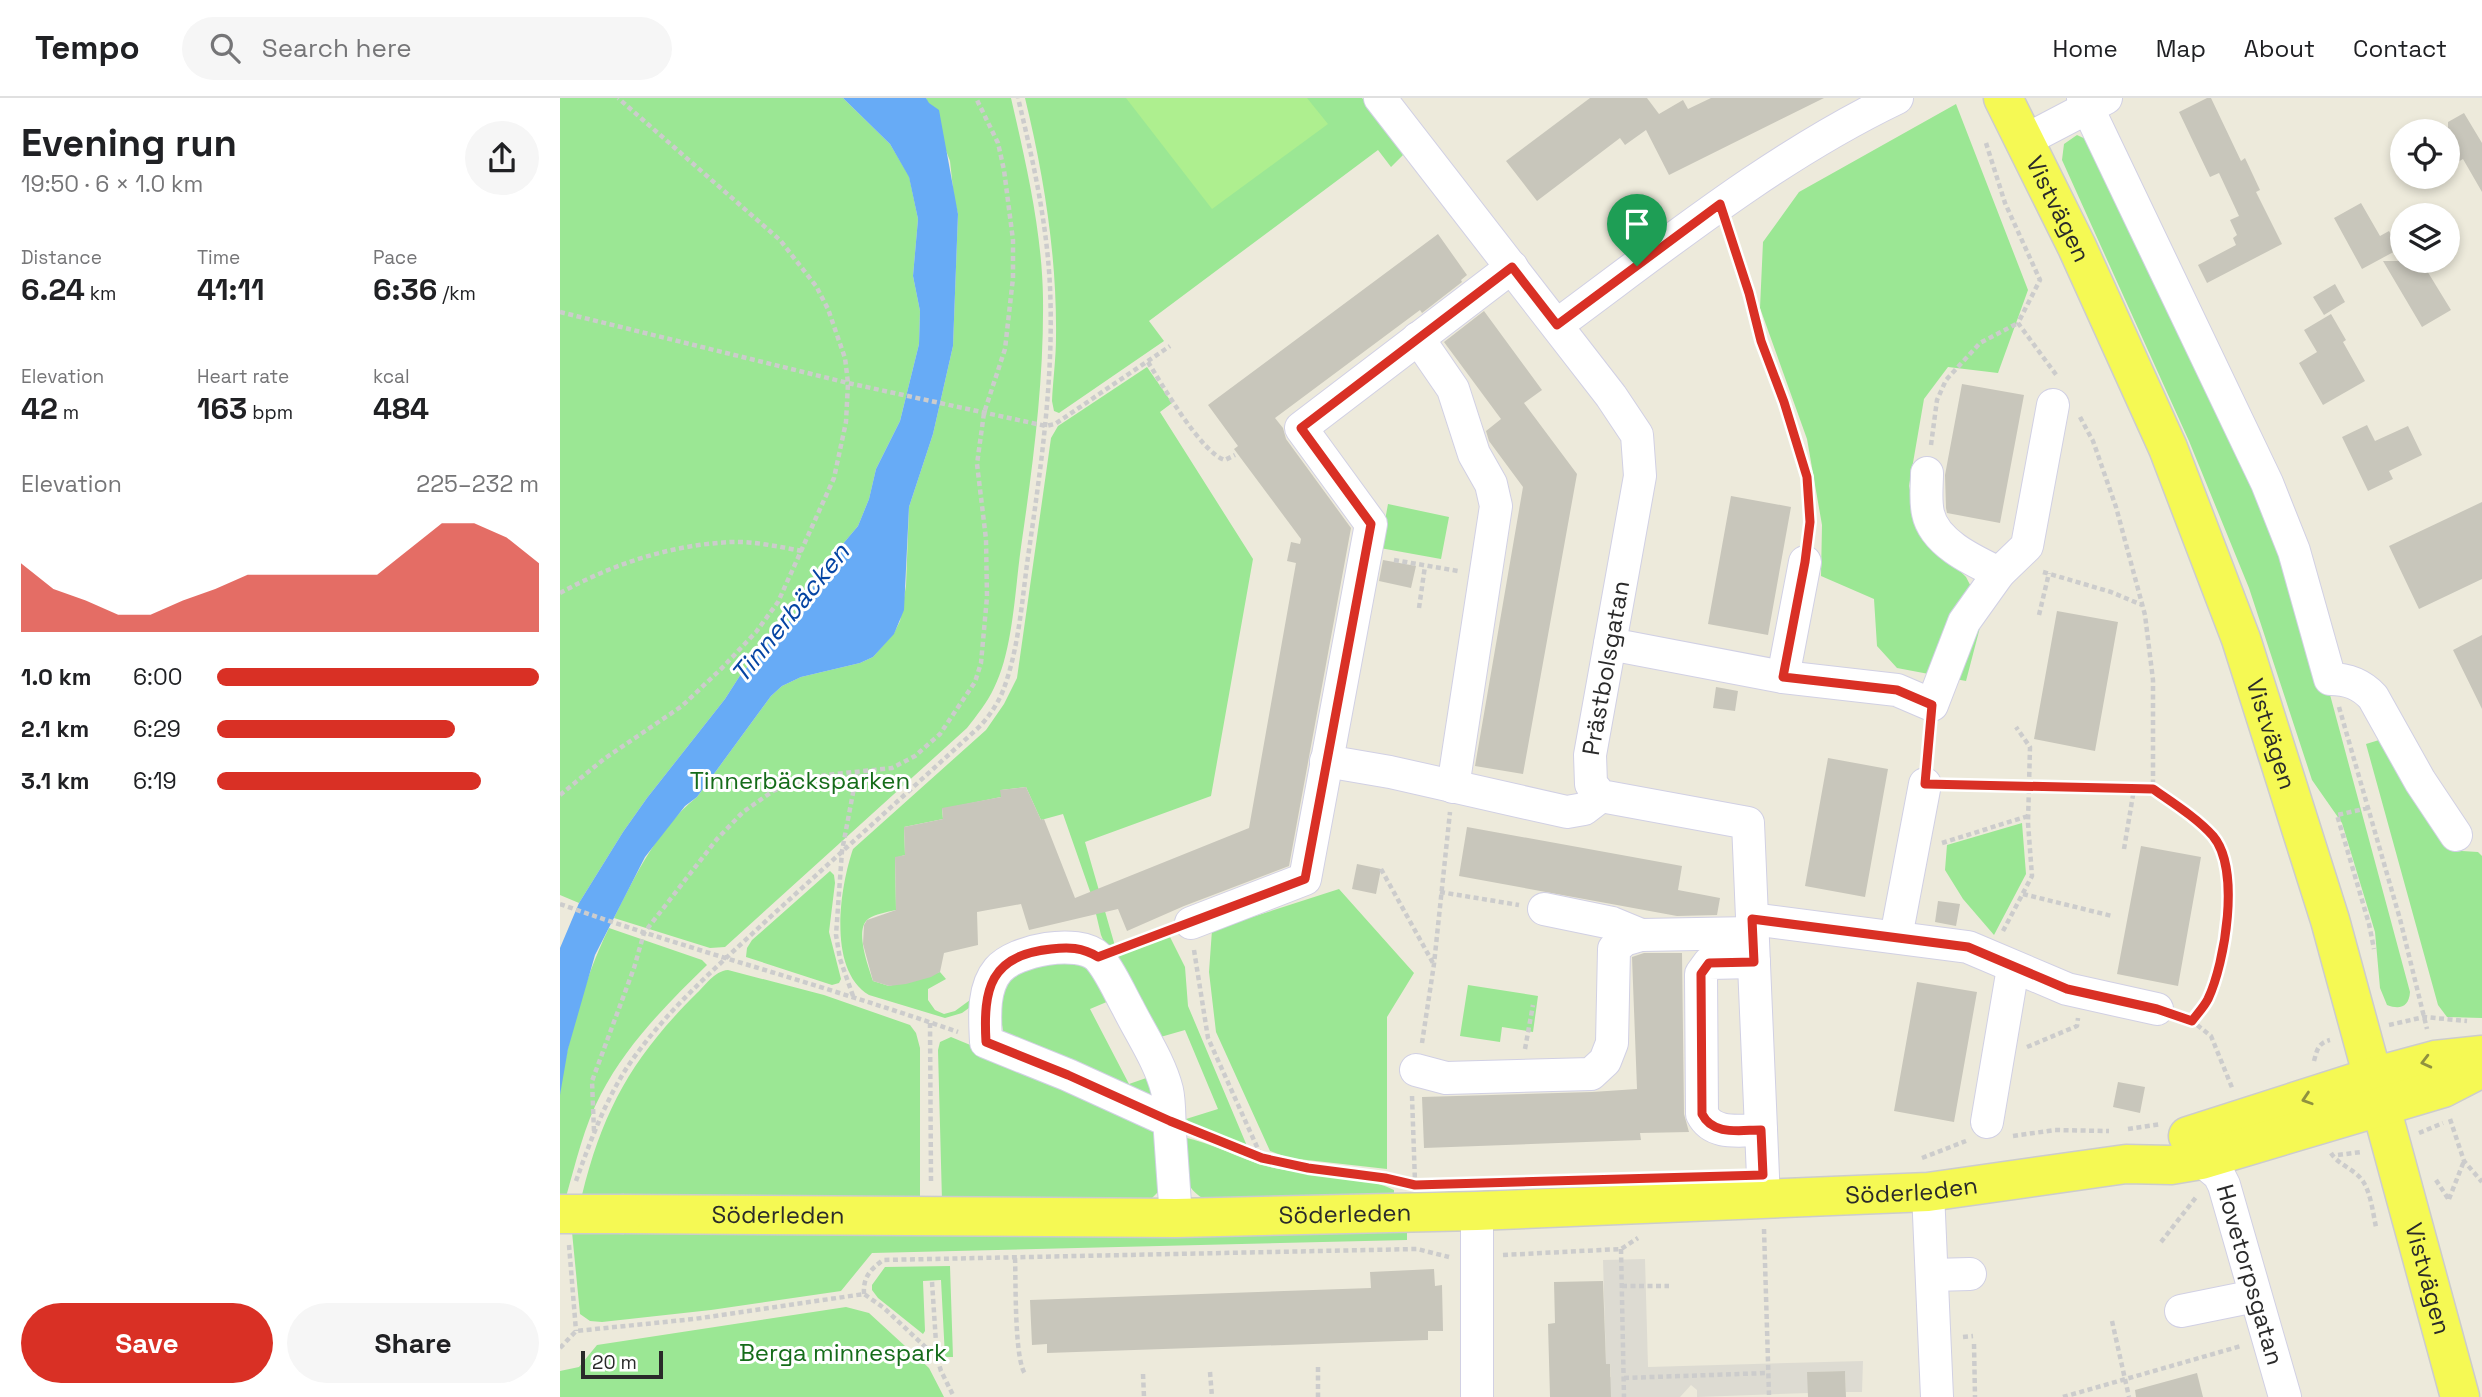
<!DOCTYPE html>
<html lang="en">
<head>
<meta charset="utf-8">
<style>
  :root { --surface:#fff; --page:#f6f6f6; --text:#202124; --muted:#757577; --line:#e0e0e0; --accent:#d93025 }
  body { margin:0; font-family:"Space Grotesk",sans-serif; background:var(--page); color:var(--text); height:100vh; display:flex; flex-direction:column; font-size:26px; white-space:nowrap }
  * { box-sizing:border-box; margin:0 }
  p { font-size:23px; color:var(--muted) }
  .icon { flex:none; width:38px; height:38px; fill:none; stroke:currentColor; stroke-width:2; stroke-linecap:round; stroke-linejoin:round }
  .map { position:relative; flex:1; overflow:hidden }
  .sheet { display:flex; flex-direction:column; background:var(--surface); width:560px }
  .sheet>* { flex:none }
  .controls { position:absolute; left:1830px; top:21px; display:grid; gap:14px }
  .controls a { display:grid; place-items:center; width:70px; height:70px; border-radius:50%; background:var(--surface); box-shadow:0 4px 10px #0003; font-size:35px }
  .scale { position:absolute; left:21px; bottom:18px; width:82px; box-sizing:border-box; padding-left:7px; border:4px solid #2a2a2a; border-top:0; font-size:19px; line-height:24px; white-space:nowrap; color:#2a2a2a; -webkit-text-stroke:5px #fff; paint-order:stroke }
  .pin { position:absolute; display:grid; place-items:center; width:60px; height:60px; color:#fff; margin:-72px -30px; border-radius:50% 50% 50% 0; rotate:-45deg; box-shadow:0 0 7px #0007 }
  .pin .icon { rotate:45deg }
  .round { display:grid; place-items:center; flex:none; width:74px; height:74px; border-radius:37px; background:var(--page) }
  .headline { display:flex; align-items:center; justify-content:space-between; height:119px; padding:0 21px }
  h1 { font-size:38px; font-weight:800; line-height:52px }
  .figures { display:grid; grid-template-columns:repeat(3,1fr); gap:10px; height:119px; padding:7px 21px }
  .figures div { display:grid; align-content:center }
  .figures b { font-size:30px; font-weight:800 }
  .figures small { font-size:19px; font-weight:400 }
  .figures p { font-size:19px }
  .chart { height:196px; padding:14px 21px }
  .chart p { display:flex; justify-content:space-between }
  .chart svg { width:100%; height:126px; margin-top:7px; fill:var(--accent); opacity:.7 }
  .action { display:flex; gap:14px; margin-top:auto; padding:14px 21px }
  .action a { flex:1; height:80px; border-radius:42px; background:var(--accent); color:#fff; font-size:28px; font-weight:800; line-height:80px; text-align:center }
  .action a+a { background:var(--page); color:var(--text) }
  ul { padding:0 21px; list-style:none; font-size:23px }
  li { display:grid; grid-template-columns:112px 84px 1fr; align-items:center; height:52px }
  li i { height:18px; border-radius:9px; background:var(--accent) }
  header { display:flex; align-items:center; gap:42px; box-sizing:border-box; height:98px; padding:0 35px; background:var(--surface); border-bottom:2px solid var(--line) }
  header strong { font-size:33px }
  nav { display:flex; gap:38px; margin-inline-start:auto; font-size:24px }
  .search { width:490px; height:63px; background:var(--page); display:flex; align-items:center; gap:18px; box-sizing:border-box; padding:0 24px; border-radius:38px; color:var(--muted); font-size:26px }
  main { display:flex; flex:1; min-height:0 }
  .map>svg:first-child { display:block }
  .green { fill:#9be794 }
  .pitch { fill:#aeef8f }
  .plaza { fill:#dddbd2 }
  .water { fill:#67abf6 }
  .building { fill:#c8c6bb }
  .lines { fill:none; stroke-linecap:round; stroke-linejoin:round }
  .minor-casing { stroke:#d1d0e4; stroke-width:34 }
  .major-casing { stroke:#ccc; stroke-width:41 }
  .path { stroke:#ccc; stroke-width:4.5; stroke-dasharray:5 3.5; stroke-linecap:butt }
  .minor { stroke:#fff; stroke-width:32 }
  .major { stroke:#f5f954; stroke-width:38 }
  .major-bridge-casing { stroke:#ccc; stroke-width:41; stroke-linecap:butt }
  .major-bridge { stroke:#f5f954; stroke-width:38 }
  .oneway { stroke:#90923f }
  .route-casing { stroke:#fff; stroke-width:14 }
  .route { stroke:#d93025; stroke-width:9 }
  .labels { text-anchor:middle; stroke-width:6; stroke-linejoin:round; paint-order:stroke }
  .street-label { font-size:24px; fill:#2a2a2a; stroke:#fff }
  .park-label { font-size:24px; fill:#156c1a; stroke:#fff }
  .water-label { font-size:26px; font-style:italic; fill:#0544a3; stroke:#fff }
</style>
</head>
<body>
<header>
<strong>Tempo</strong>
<div class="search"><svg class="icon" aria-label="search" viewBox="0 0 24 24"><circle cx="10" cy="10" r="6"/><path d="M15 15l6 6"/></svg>Search here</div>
<nav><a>Home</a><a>Map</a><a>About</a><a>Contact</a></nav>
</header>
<main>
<section class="sheet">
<div class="headline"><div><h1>Evening run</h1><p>19:50 · 6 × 1.0 km</p></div><a class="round"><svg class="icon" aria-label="share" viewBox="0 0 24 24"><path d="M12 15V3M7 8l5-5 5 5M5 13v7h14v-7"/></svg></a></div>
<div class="figures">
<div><p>Distance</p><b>6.24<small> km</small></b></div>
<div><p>Time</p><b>41:11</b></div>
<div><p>Pace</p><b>6:36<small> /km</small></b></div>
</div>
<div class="figures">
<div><p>Elevation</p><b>42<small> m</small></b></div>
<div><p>Heart rate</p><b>163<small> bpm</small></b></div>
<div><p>kcal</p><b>484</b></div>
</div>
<div class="chart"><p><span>Elevation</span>225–232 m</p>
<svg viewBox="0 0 160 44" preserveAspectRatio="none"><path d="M0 44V20L10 29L20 33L30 38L40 38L50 33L60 29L70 24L80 24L90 24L100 24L110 24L120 15L130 6L140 6L150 11L160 20V44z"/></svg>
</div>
<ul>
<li><b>1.0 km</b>6:00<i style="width:100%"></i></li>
<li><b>2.1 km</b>6:29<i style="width:74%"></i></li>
<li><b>3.1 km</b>6:19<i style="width:82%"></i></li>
</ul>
<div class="action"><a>Save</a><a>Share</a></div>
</section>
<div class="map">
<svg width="1922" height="1299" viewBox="0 0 1922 1299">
  <rect width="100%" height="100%" fill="#edeadb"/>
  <path class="green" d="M0,0H283L330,46L349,78L358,121L353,178L360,213L359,246L340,323L316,371L309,401L298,428L282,447L274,463L255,486L240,511L181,576L165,601L87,700L63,734L19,805L0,797Z
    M366,0H451C466,65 482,133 483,200C484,284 473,366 461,449C455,491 453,553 434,590C427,605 417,617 407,630L165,849L150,850L54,820C76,776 98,730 137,699L211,598L222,588L241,579L300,565L313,559L334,535L340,523L346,488L349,409L373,336L393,248L398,116L394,100L390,63Z
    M465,0H802L843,48V57L831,69L818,52L589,223L604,243L499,315L494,313L492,303C493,282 496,260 496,239C497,159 484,78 465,0Z
    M1396,6L1468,192L1438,275L1388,269L1364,301L1349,388L1360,433L1406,479L1424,514L1406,583L1337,570L1317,548L1314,501L1261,478L1262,427L1247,341L1200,210L1203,144L1239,94Z
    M1517,37L1534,45L1652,290L1758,552L1850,894C1849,909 1840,912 1827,907L1820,890L1815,834L1782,725L1752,682L1689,490L1629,343L1502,62L1504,46Z
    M587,269L612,305L600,314L693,461L651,698L525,744L555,848L545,846L541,837L532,799L503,716L481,722L466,689L441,692V699L382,711L383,721L344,729L345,757L335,760L336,812C327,814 315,816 308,821C294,832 309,870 313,883L329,888L380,874L386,881L368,891V902L375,912L384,916L395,913L410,902L413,907L402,915L385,920L309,897C267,872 280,789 293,751L426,632L444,606L457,580L491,340L498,328Z
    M828,406L889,419L881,461L820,450Z
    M1829,639L1865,706L1902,753L1918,754L1922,758V920L1887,919L1878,907L1806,646Z
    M1462,725L1466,776L1434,837L1403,801L1385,772L1387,747Z
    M270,773L274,777L275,785L269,834L281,881L279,885L272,887L186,859L187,850L192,842Z
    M779,791L854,875L827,919V1071L729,1060L710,1053L656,934L649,874L652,832Z
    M49,830L142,862L147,867C107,906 67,946 41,996C24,1028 16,1064 6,1099H0C0,1065 0,1029 0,996C6,944 26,876 49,830Z
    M609,837L625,869L628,908L687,1048L634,1028L626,1021L658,1011L625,932L597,940L558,858Z
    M507,862L531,871L549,903L530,911L569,986L592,978L598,994L588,998L444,937C430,871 453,872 507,862Z
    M168,872L264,897L350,927L356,935L360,950V1102L22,1097C43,1012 72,960 135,897C145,888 154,873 168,872Z
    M908,887L978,898L973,934L942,929L940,944L900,938Z
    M391,939L572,1014L596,1029L599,1093L592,1100L581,1102L382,1103L378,952L380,944Z
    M623,1039C652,1045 678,1060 706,1068C748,1079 795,1073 834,1092V1098L644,1101C619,1087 625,1064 623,1039Z
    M12,1134L689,1138L847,1134V1142L312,1155L281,1193L151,1212L42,1224L30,1223L20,1216Z
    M390,1168L393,1259H385L381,1182L363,1183L365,1233L363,1236L318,1200L312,1192V1187L325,1169Z
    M286,1209L309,1215L369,1270L384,1299H0V1273L19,1269L37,1247Z"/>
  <path class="pitch" d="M566,0H747L768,26L652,111Z"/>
  <path class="plaza" d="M1085,1161L1088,1269L1303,1263L1302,1294H1286L1285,1273L1248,1274V1295L1137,1299V1292L1131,1287L1120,1299H1047L1046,1280L1051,1279L1050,1266H1046L1043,1162Z"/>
  <path class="water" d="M283,0H366L369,5L379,12L398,116L393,248L373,336L349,409L344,512L334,536L313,559L300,565L241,579L222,588L211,598L137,699L125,708L85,759L35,857L8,951L0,997V850L19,805L63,734L87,700L165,601L181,576L240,511L255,486L274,463L282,447L298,428L309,401L316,371L340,323L359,246L360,213L353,178L358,121L349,79L330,46Z"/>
  <path class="building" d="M1030,0H1087L1099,16L1123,2L1128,11L1151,0H1264L1109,77L1086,32L1065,47L1060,40L977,103L946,63Z
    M1647,0H1651L1681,63L1685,60L1700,92L1696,94L1722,146L1647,185L1638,167L1676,147L1673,140L1677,137L1670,122L1679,118L1659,75L1650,79L1619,14Z
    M1904,15L1922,45V94L1903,61L1888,70V24Z
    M1801,105L1820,138L1829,133L1839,151L1802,171L1774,120Z
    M878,136L907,177L901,182L902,184L862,215L860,212L715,320L723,330L726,341L791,430L729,768L624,808L567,833L558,811L469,832L461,806L417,814L418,847L384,855L380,874L371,879L346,886L329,888L313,883L303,846L304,827L307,822L336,812L335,759L345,757L344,729L383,721L382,710L441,699L440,692L466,689L481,722L484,721L515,800L689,730L736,465L727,463L731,444L740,446L741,441L674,351L678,348L648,307Z
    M1823,163H1861L1891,212L1862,229Z
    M1775,186L1785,204L1764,217L1753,199Z
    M924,213L982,292L964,305L1017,376L963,676L915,668L963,389L929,343L926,333L941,321L884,244Z
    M1771,216L1786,242L1783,244L1805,283L1763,307L1739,265L1757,254L1744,232Z
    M1402,286L1464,297L1440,425L1387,415L1386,410L1385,377Z
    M1807,327L1815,343L1848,328L1862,357L1829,373L1833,381L1808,393L1782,339Z
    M1171,398L1231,409L1208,537L1148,526Z
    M1922,404V481L1859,511L1829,448Z
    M823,462L856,468L851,490L819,483Z
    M1497,513L1558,524L1535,653L1474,641Z
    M1922,537V611L1893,552Z
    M1156,589L1178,593L1175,613L1153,610Z
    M1268,660L1328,671L1305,799L1245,788Z
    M907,729L1122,768L1118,792L1160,800L1157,817L1117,818L899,778Z
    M1581,748L1641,759L1618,888L1557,876Z
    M797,766L821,771L816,796L792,791Z
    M1378,803L1400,806L1396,828L1375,824Z
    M1084,855H1122L1124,1016L1129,1034L1080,1035L1081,1042L864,1050L862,999L1032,994L1077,991L1072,859Z
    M1357,884L1417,894L1394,1024L1334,1013Z
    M1558,984L1585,989L1580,1015L1553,1009Z
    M874,1171L875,1188L882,1187L883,1233H868V1242L487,1255V1246L472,1247L470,1202L811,1190L810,1174Z
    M1043,1183L1046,1266H1050L1051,1299H990L988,1226L995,1225L994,1184Z
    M1285,1273L1286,1299H1248L1247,1274Z
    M1637,1275L1643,1299H1576L1575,1292Z"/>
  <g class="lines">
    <g class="minor-casing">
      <g id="minor">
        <path d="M820,0L1051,298L1077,337L1080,378L1030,657L1031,686L1041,698L1188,725L1204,1102"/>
        <path d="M1523,0L1707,385L1734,453L1770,581C1788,581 1801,586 1813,599L1860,683L1896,737"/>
        <path d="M1464,43L1546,0"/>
        <path d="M997,227C1107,146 1214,59 1337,0"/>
        <path d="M858,240L893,291L914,356L931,386L936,408L893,689"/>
        <path d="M1367,375C1367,388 1365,402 1368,415C1374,445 1414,463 1439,475"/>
        <path d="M1050,546L1223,579L1337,592L1372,607L1404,524L1439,475L1467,448L1493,307"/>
        <path d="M1223,579L1245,464"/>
        <path d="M766,663L830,674L1007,714L1024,711L1041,698"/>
        <path d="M984,811L1052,825L1081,837"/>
        <path d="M1192,821L1408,849L1507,891L1597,911"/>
        <path d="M631,825L745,781L811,426L741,330L952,169"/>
        <path d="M1336,839L1365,686"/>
        <path d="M1194,864L1149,865L1141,876L1142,1016C1153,1038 1180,1032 1201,1032"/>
        <path d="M856,972L886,980L1031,976L1045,963L1052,945L1054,851L1064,842L1081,837L1193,835"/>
        <path d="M609,1023L508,977L426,944C425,921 422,891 438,872C455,852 518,840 538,859C550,872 559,894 568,910C581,936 600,964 607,992C610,1005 609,1021 610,1035C612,1063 614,1092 616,1120"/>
        <path d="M1427,1024L1453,870"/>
        <path id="s1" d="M1641,1062L1659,1077L1664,1087L1725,1299"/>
        <path d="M1368,1094L1377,1299"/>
        <path d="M1372,1177L1410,1176"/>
        <path d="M1621,1213L1695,1198"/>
        <path d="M917,1299V1113"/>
      </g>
    </g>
    <g class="major-casing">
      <g id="major">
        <path id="s2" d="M1443,0L1517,149L1608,350L1681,541L1770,822L1900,1299"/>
        <path d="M1628,1038L1812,979L1875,962L1922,957"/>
        <path id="s3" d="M64,1116L616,1120L917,1113L1368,1094L1566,1066L1611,1067L1641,1062L1883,990L1922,970"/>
      </g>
    </g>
    <path class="path" d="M1426,45L1445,105L1480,182L1458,225L1497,278
      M1169,133C1176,154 1183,174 1189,194C1194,212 1197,230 1202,247C1224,308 1256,371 1248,438
      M0,214L288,285L486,328L495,326L610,248
      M588,264C601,285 642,356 665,362L675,357
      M1520,319L1533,343L1556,409L1585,517L1593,582V691
      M1371,347L1377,302L1386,282L1420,245L1458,225
      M834,462L898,473
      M1483,474L1551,494L1582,507
      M0,495C53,466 110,447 171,444C194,443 220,449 242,453
      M859,510L865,468
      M1479,517L1489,475
      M1779,609L1840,821L1867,931
      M1369,658L1370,635
      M1391,687L1593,691L1655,740L1666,769L1669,801L1666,835L1658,875L1647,904L1632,923
      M0,697L44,661L122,608L162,570L196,534L218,504L274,380L286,324L288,285L285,260L268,211L256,188L220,142L58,0
      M1808,710L1777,717L1809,826L1814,851
      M1382,745L1468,718
      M1564,751L1574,691
      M821,771L873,865
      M880,794L959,807
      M1463,796L1552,818
      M0,806C132,853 267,888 398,934
      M1443,833L1472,778L1468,725L1470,649L1456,629
      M565,849L606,834
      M634,852L648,940L702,1060
      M293,898L280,861L276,837L282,753L297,674
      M1622,920L1632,923L1651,938L1673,992
      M370,925L371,1084
      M1829,927L1864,919L1907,923
      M862,945L874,866L890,714
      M1467,949L1517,928L1518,920
      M965,951L973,907
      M1754,963C1757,952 1758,945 1770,942
      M852,998L855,1084
      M1890,1021L1904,1063L1922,1084
      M1568,1031L1601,1026
      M34,1033L32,983L74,870L84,835L157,741L183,714L213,693L240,683L266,677L332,670L355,658L380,636L415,584L421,565L427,499L426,441L417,366L424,315L445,251L453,180V142L444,72L438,45L416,0
      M1859,1035L1883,1025
      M639,1036L679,1052L723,1066L831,1081
      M1453,1038L1495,1032L1549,1033
      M1771,1055C1779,1068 1796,1071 1804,1085C1811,1097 1813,1115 1816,1129
      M1778,1057L1801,1054
      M1362,1060L1406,1043
      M1876,1082L1889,1102
      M16,1083C30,1044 45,1003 68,968C106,912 158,868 207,822C277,758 348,694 418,630C429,619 439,604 444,590C459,549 462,502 468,459C481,369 494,280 490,189C487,125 473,62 458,0
      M1889,1101L1904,1063
      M1204,1131L1209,1297
      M1601,1144L1637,1098
      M9,1147L16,1233
      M1061,1151L1064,1299
      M943,1157L1061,1151L1078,1140
      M455,1160C456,1181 454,1265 466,1277
      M372,1184L377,1260L381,1273L394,1299
      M1062,1188H1109
      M304,1196C303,1179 310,1172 323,1162L857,1151L889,1159
      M1552,1223L1569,1299
      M1403,1239L1413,1238
      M1414,1246L1415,1299
      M0,1250L16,1233L134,1221L304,1196L324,1210L377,1260
      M758,1269V1299
      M650,1274L652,1299
      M583,1276L584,1299
      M1064,1280L1208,1275
      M1503,1299L1681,1248"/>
    <use href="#minor" class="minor"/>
    <use href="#major" class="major"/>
    <g class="major-bridge-casing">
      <path id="major-bridge" d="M0,1116H64"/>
    </g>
    <use href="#major-bridge" class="major-bridge"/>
  </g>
  <defs><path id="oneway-chevron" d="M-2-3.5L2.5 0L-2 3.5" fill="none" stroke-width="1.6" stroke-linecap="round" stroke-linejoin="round" transform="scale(1.75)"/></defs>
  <g class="oneway">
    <use href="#oneway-chevron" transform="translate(1866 964) rotate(166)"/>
    <use href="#oneway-chevron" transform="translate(1747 1001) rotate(162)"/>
  </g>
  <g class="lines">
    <g class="route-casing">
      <path id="route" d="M1160,106L1189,195L1201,243L1224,304L1247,379L1250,424L1245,464L1223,579L1337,592L1372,607L1365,686L1593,691C1613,705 1637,720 1653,738C1681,771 1665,865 1648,901C1644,909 1637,916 1632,923L1597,911L1507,891L1408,849L1192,821L1194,864L1149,865L1141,876L1142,1016C1153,1038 1180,1032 1201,1032L1203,1077L855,1087L825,1080L748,1070L702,1060L610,1023L508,977L426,944C423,891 430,857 491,851C508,849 522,849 538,859L745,781L811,426L741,330L952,169L997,227Z"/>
    </g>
    <use href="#route" class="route"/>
  </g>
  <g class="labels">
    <g class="street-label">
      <text dy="8" stroke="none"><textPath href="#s2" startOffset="124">Vistvägen</textPath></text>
      <text transform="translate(1046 570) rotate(-80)" y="8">Prästbolsgatan</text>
      <text dy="8" stroke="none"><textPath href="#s2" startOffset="691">Vistvägen</textPath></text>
      <text dy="8" stroke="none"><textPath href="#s3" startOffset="1288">Söderleden</textPath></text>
      <text dy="8" stroke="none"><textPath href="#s3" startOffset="721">Söderleden</textPath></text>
      <text dy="8" stroke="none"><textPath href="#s3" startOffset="154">Söderleden</textPath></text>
      <text dy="8" stroke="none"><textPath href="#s1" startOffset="128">Hovetorpsgatan</textPath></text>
      <text dy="8" stroke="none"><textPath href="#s2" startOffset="1258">Vistvägen</textPath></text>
    </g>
    <g class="park-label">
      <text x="240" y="691">Tinnerbäcksparken</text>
      <text x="283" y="1263">Berga minnespark</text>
    </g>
    <g class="water-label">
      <text transform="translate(230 515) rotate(-51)" y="9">Tinnerbäcken</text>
    </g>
  </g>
</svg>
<div class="controls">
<a><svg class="icon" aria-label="locate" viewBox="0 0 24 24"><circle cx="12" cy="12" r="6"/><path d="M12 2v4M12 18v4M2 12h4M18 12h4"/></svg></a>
<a><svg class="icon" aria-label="layers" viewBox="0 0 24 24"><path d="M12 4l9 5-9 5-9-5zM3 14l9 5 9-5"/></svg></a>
</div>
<div class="scale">20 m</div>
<div class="pin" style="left:1077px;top:168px;background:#1e9e55"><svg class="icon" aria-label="arrive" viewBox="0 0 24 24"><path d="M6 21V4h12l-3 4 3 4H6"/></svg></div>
</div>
</main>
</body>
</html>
